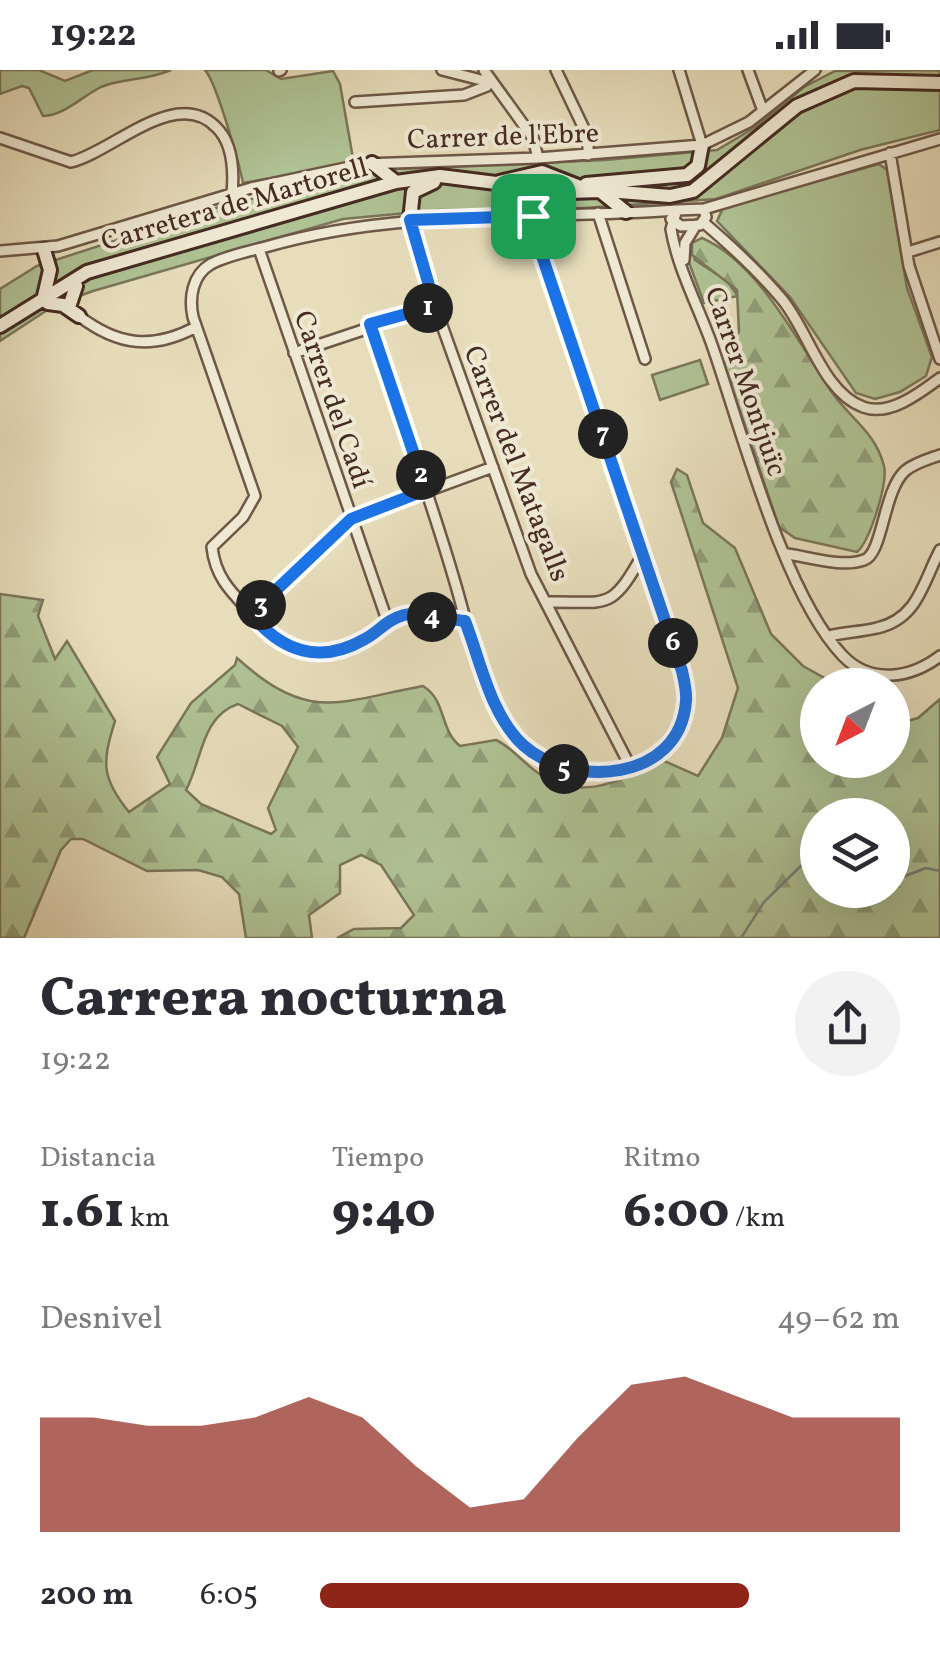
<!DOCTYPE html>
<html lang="es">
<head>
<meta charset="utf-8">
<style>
  :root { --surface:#fff; --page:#f2f2f3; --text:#2b2b33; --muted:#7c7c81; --accent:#8f2418 }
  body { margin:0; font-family:Vollkorn,serif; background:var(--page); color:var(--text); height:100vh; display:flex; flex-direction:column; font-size:38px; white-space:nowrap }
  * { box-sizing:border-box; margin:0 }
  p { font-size:32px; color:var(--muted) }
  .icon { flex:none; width:55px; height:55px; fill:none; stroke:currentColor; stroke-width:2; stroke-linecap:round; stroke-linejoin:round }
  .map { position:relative; height:868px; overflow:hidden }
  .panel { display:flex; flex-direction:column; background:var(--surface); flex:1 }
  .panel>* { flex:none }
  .needle { width:65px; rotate:222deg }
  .controls { position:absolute; left:800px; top:598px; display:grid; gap:20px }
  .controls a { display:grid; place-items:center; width:110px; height:110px; border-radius:50%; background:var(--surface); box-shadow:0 10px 40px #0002; font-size:50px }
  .pin { position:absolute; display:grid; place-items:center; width:85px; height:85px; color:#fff; margin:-42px; border-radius:20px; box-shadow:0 5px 15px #0006 }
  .km { position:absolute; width:50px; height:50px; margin:-25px; border-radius:50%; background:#222; color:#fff; font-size:28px; line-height:50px; text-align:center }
  .round { display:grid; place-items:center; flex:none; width:105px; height:105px; border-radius:52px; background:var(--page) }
  .overview { display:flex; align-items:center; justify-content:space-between; height:170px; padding:0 40px }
  h1 { font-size:55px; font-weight:800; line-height:75px }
  .stats { display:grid; grid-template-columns:repeat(3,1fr); gap:15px; height:170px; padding:10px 40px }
  .stats div { display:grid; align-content:center }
  .stats b { font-size:50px; font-weight:800 }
  .stats small { font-size:28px; font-weight:400 }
  .stats p { font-size:28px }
  .chart { height:280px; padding:20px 40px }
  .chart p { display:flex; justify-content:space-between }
  .chart svg { width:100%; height:180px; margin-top:10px; fill:var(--accent); opacity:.7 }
  ul { padding:0 40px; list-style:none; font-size:32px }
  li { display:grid; grid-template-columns:160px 120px 1fr; align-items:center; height:75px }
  li i { height:25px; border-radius:12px; background:var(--accent) }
  .status { display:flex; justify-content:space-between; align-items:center; height:70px; padding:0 50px; background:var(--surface); direction:ltr }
  .status svg { height:28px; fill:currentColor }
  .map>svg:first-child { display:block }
  .green { fill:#afc294; stroke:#7a765a; stroke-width:2.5 }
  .forest { fill:url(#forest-firs); stroke:#7a765a; stroke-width:2.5; fill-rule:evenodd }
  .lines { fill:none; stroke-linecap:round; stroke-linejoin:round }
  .stream { stroke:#768179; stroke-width:2.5 }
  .pedestrian-casing { stroke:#6d5747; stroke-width:11 }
  .minor-casing { stroke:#6d5747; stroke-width:14 }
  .secondary-casing { stroke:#442a20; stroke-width:18 }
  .pedestrian { stroke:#efe9d3; stroke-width:6 }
  .minor { stroke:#efe9d3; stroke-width:9 }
  .secondary { stroke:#efe9d3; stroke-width:12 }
  .route-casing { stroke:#fff; stroke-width:20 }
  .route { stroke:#1a73e8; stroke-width:12 }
  .labels { text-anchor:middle; stroke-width:8; stroke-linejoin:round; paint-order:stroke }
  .street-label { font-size:28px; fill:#442a20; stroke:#efe9d3 }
</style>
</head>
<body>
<div class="status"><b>19:22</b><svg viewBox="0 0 49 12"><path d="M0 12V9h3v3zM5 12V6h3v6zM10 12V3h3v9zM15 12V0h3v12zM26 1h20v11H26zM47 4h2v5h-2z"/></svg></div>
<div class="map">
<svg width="940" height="868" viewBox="0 0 940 868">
  <defs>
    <pattern id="forest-firs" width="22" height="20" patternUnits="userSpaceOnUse" patternTransform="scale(2.5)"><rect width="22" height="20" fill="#afc294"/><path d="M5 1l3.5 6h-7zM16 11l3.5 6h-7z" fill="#909e78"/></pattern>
  </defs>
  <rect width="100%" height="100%" fill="#e7ddbb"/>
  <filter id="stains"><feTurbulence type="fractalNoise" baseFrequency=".002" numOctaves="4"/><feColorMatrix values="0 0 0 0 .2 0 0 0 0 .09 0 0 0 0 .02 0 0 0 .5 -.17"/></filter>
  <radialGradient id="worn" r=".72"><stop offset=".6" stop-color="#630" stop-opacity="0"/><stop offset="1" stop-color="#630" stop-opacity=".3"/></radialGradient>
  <path class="green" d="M0,0H39L65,11L93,0H171C145,11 121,8 101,17C81,27 65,45 43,46L29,18L22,16L0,24Z
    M205,0H266L281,9L333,1L340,14L354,94L243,113C239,93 216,11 205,0Z
    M940,0V60L860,80L716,129L569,139L439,140L343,149L93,221L55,235L0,271V219L37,196L219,137L372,100L605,90L717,80L754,58L804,17L835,1Z
    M879,94L887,100L907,218L932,287L926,306L900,322L875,329L856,323L790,227L717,151L723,138Z
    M692,173L695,190L727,211L738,226L704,233L688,190Z
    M700,290L708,314L660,330L652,305Z"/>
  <path class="forest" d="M702,168C758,192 798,272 831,321C849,348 876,362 884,396C888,413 870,471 857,482L795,468L779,457L725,297L728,278L739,262L737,220L692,185V173Z
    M677,399L687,405L703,453L735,478L771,564L803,596L837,615H818V690H892L893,655L918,648L940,629V868H337L354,859L401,858L414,845L381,795L361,785L340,795V823L309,845L312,868H246L239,824L222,807L198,800L147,801L83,769H71L61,780L24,868H0V524L43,530L38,546L55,589L67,571L115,651C102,692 101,708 129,742L170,714L157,687L191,633L235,595L237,588C309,653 336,632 423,616C447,631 439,659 460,676L496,670C511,677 521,690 534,700C578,734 618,712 662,690L698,706L722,668L738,618L671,412ZM238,634L282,656L298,677L268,738L276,760L271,764L201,734L186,720C202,691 201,646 238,634ZM818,745H892V820H818Z"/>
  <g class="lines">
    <path class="stream" d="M892,811L926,798L940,801
      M741,868L764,832L818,779"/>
    <g class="pedestrian-casing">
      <path id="pedestrian" d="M511,146L513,124"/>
    </g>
    <g class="minor-casing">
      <path id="minor" d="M442,0L485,11
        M484,0L533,68L538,88
        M556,0L588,67V85
        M679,0L702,75
        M748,0L763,41
        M279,1L281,0
        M355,32L464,25L487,16
        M0,68L71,92C112,82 176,16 216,57C233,73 234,102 232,124
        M940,69L704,139L677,140L671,159C677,197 699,238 712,275C741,358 784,525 843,586C871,615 911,608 940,586
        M890,83L909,196L940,289
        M598,143L645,289
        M671,149L681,156L700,155L706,147L704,139
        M410,150L435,236L531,504L631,698
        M703,152C730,175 758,201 781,228C808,259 822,322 863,337C889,347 920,323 940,308
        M259,179L387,550
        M0,181L58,176L251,118L364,94L538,88L702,75L749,52L815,0
        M908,182L940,172
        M684,190L685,173L696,155
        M79,246C118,276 153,280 196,257
        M370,255C398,339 429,423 454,509C468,555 478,612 504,653C534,701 612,725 657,683C683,658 687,636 682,601L536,168L533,147
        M294,283L435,236
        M787,484C810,487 842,498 864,490C883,484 883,421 905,401C914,393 929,389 940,385
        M547,532C608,531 610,543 643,484
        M251,544L351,449L493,397
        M465,551C446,549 421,541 403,545C386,550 379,562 364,570C317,596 284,579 250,542C230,521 215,506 212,477L243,447L255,426L193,247C189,228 192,205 211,194C228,185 251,181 269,176C402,138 541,150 677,140
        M829,566C845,562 861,562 877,558C918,549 923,512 940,480"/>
    </g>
    <g class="secondary-casing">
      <path id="secondary" d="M372,93L396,112
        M499,112L542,102L578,116
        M586,114L687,105L698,96L702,75
        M607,121L670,126L693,121L797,36L854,11L940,13
        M410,150L413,122L434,112
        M44,226L50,200L44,180
        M48,233L63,235L79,246
        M70,234L76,216
        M0,256L87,202L396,112L440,106L496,113L541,131L570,122L600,121L626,142"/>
    </g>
    <use href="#pedestrian" class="pedestrian"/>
    <use href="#minor" class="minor"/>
    <use href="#secondary" class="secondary"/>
  </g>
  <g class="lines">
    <g class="route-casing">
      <path id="route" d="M533,146L536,168L682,601C684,610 687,622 686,631C680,712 572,719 523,675C490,644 481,592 465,551C446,549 421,541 404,545C386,550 380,561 365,569C320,595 282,582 251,544L351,449L426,420L370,254L435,236L410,150Z"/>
    </g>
    <use href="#route" class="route"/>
  </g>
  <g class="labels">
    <g class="street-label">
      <text transform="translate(503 65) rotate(-2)" y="10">Carrer de l'Ebre</text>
      <text transform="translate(234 133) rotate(-16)" y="10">Carretera de Martorell</text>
      <text transform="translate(747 311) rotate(71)" y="10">Carrer Montjuïc</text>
      <text transform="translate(334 329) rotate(71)" y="10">Carrer del Cadí</text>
      <text transform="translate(518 393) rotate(69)" y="10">Carrer del Matagalls</text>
    </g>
  </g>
  <rect width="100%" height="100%" filter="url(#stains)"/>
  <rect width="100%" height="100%" fill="url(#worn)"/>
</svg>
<div class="controls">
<a><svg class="needle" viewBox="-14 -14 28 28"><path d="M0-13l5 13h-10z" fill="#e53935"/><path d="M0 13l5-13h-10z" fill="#7c7c81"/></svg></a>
<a><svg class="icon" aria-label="layers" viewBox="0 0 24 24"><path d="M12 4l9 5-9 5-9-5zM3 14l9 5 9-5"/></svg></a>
</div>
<div class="pin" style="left:533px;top:146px;background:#1e9e55"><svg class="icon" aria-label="arrive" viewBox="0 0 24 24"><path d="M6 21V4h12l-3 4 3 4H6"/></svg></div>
<b class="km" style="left:428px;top:238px">1</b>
<b class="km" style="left:421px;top:405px">2</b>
<b class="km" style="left:261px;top:535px">3</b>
<b class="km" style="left:432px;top:547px">4</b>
<b class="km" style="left:564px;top:699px">5</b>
<b class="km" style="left:673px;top:573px">6</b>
<b class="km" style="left:603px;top:364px">7</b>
</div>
<section class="panel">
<div class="overview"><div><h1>Carrera nocturna</h1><p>19:22</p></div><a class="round"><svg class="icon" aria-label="share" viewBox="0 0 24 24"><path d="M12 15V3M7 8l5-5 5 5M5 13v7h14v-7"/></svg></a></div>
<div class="stats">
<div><p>Distancia</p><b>1.61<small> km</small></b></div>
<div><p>Tiempo</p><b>9:40</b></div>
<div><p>Ritmo</p><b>6:00<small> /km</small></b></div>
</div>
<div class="chart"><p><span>Desnivel</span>49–62 m</p>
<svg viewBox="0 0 160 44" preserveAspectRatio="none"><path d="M0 44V16L10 16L20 18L30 18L40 16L50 11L60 16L70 28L80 38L90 36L100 21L110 8L120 6L130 11L140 16L150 16L160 16V44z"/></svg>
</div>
<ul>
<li><b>200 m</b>6:05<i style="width:74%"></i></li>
</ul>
</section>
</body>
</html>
